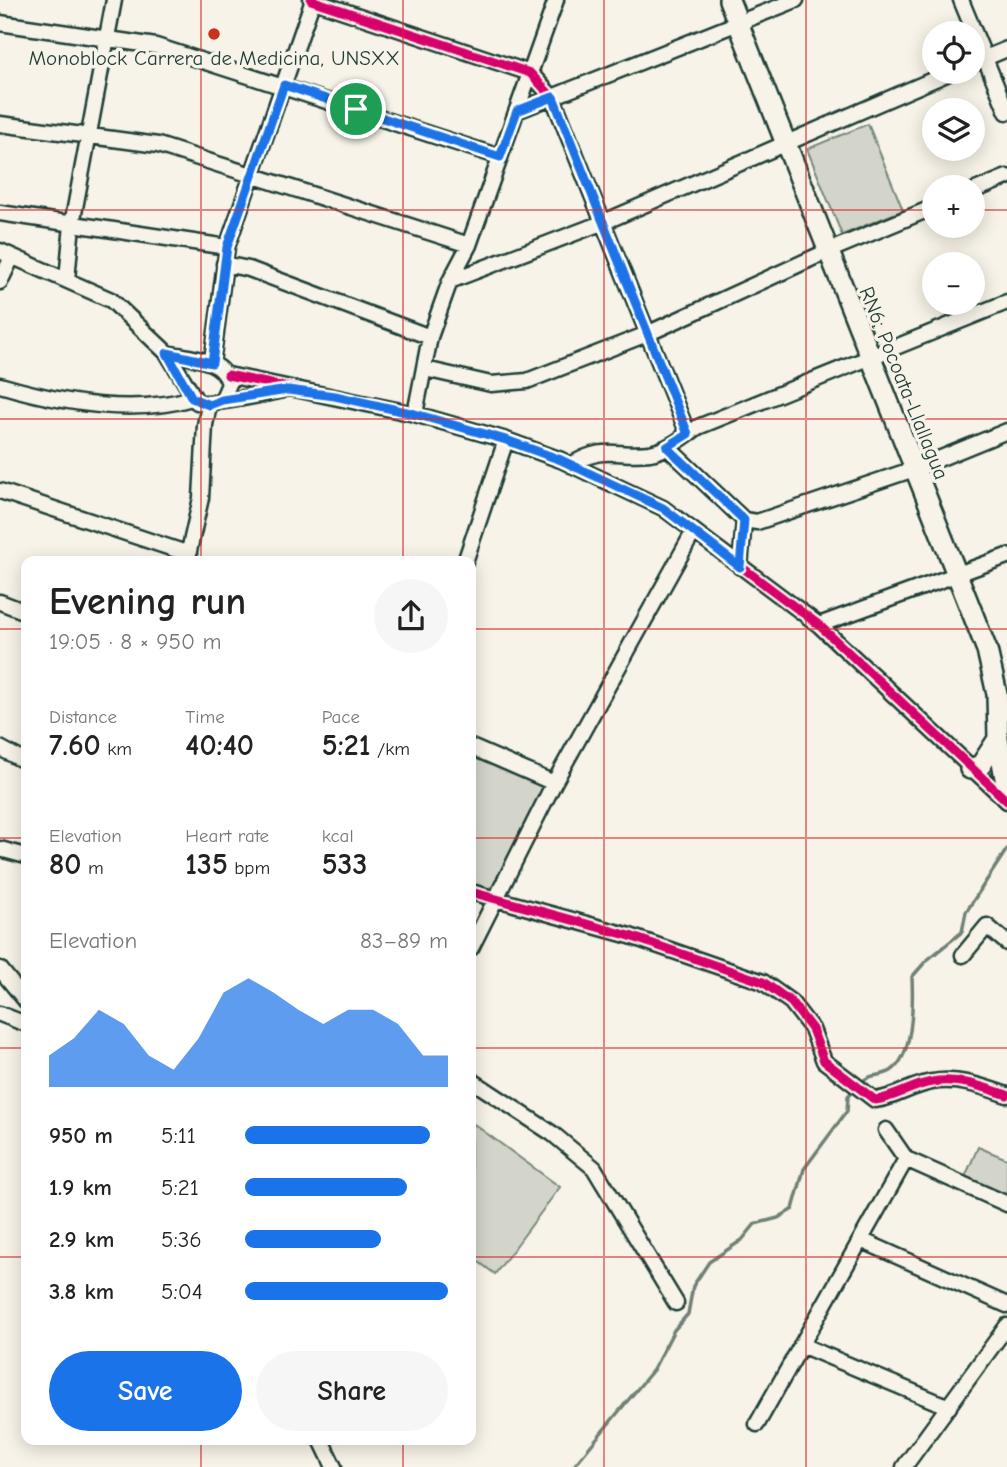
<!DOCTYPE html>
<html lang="en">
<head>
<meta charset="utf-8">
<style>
  :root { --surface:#fff; --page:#f6f6f6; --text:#222; --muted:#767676; --accent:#1a73e8 }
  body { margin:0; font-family:"Comic Neue",sans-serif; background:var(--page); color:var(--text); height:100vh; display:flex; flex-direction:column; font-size:26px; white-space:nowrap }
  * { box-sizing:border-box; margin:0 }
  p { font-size:23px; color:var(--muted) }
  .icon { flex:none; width:38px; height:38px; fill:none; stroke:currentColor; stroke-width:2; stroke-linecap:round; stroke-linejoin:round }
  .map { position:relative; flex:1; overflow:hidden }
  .sheet { position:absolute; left:21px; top:556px; width:455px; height:889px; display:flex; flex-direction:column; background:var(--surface); border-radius:14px; box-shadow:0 4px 18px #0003 }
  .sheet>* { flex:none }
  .controls { position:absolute; left:922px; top:21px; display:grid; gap:14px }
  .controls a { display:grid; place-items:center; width:63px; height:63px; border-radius:50%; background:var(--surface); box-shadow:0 4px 18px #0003; font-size:35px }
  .pin { position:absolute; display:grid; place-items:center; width:60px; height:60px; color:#fff; margin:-30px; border:4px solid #fff; border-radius:50%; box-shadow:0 2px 7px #0007 }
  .round { display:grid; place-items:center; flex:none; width:74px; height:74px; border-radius:37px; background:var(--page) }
  .summary { display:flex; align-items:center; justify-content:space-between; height:119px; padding:0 28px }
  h1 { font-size:38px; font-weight:700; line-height:52px }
  .stats { display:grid; grid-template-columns:repeat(3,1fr); gap:10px; height:119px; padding:7px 28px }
  .stats div { display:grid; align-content:center }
  .stats b { font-size:30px; font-weight:700 }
  .stats small { font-size:19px; font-weight:400 }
  .stats p { font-size:19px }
  .chart { height:196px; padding:14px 28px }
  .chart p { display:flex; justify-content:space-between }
  .chart svg { width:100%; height:126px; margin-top:7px; fill:var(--accent); opacity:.7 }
  .action { display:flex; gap:14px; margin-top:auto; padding:14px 28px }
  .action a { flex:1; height:80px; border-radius:42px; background:var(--accent); color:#fff; font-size:28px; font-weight:700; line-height:80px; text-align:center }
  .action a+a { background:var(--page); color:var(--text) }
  ul { padding:0 28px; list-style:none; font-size:23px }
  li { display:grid; grid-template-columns:112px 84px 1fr; align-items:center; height:52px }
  li i { height:18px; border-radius:9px; background:var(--accent) }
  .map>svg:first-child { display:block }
  .green { fill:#d3d5ca; stroke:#79897f; stroke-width:2 }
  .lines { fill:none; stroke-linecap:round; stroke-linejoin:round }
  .stream { stroke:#6f8077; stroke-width:3.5 }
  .minor-casing { stroke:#1f3d34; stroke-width:19 }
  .highway-casing { stroke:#1f3d34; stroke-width:24 }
  .minor { stroke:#f7f3e8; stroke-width:14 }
  .highway { stroke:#f7f3e8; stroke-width:19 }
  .cycleway-casing { stroke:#f7f3e8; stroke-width:13 }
  .cycleway { stroke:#d6006c; stroke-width:9 }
  .route-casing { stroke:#fff; stroke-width:14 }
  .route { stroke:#1a73e8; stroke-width:9 }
  .grid { fill:none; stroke:#d62828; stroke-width:2; stroke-opacity:0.55 }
  .poi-dot { fill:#c8321e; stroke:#f7f3e8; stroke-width:2.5 }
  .labels { text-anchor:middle; stroke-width:7; stroke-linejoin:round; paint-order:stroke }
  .poi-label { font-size:21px; fill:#1f3d34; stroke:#f7f3e8 }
  .street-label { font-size:21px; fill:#1f3d34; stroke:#f7f3e8 }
</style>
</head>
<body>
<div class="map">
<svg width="1007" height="1467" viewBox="0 0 1007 1467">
  <rect width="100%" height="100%" fill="#f7f3e8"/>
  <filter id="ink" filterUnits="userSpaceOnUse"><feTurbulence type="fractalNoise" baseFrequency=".0143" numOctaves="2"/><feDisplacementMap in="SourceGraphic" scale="14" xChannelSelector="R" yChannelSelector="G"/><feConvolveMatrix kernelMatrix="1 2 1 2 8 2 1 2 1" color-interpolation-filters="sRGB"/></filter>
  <g filter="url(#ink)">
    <path class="green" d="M868,124L903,210L842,235L807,149Z
      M471,747L554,783L497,899L471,892Z
      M471,1122L560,1187L495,1274L471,1256Z
      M978,1147L1007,1159V1195L965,1177Z"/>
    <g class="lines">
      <path class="stream" d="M861,1083C870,1073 881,1077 891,1071C914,1056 913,1001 912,977L926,961L962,932L966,912L1007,849
        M573,1467L653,1370L674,1330L688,1314L693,1286L709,1262L742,1240L755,1224L778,1218L793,1209L804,1169L847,1111L848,1096L856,1088"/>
      <g class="minor-casing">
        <path id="minor" d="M311,0L530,73L553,98L688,434
          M961,0L1007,112
          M0,23L156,46L500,157
          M973,63L1007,49
          M517,111L796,0
          M0,124L158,145L469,245
          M973,191L1007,177
          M0,213L227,247
          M0,251L111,300L167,353L197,402C209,406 263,394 280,391
          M224,264L249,269L430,337
          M67,280L72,224L114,0
          M450,281L604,222L951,72
          M0,282L12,257
          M167,353C189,358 224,358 229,384L222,400
          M212,363L227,247L313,0
          M425,369L491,384L527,381L647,334L828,251L934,207
          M228,375L415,414L506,440L561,460L663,508L819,625L1007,801
          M0,385C58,402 133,416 192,398
          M415,414L430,337L450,281L469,245L556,0
          M667,447L744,520L757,522L914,469L1007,431
          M571,465C605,444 615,457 650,453C668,450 683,437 698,427L1007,302
          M0,491L189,554
          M187,560L201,498L205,425L209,405
          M465,562L506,440
          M740,567L744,520
          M0,602L26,612
          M819,625L1007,556
          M471,747L554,783
          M0,748L26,762
          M0,849L26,856
          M471,892L630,936L763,982L791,1002L812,1029L824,1061L875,1100C895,1098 912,1085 932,1082C957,1077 984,1087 1007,1095
          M471,948L554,783L694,531
          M963,955L987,926L1007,943
          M0,969L26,1001
          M0,1014L26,1024
          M471,1080L553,1134L594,1168L676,1303
          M906,1159L1007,1204
          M861,1240L1007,1305
          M801,1345L949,1407
          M757,1424L906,1159L886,1130
          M321,1440L334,1467
          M904,1467L1007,1326"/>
      </g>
      <g class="highway-casing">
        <path id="highway" d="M729,0L987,650L997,694L998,739L1007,789
          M970,769L981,765L998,739"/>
      </g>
      <use href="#minor" class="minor"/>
      <use href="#highway" class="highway"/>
      <g class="cycleway-casing">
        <path id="cycleway" d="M311,0L530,73L553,98L688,434
          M228,375L415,414L506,440L561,460L663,508L819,625L1007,801
          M471,892L630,936L763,982L791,1002L812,1029L824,1061L875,1100C895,1098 912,1085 932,1082C957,1077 984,1087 1007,1095"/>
      </g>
      <use href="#cycleway" class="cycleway"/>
    </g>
  </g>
  <g class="lines" filter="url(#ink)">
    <g class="route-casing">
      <path id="route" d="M284,85L500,157L517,111L553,97L688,434L667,447L744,520L740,567L663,508L561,460L506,440L415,414L335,396L288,390L222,400L209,405L192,398L167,353L212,363L227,247Z"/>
    </g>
    <use href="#route" class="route"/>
  </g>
  <path class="grid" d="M201,0V562M403,0V562M604,0V1467M806,0V1467M0,210H934M973,210H1007M0,419H1007M0,629H26M471,629H1007M0,838H26M471,838H1007M0,1048H26M471,1048H1007M0,1257H26M471,1257H1007M201,1440V1467M403,1440V1467"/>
  <circle class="poi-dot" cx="214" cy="34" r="7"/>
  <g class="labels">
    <g class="poi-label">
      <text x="214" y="65">Monoblock Carrera de Medicina, UNSXX</text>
    </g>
    <g class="street-label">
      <text transform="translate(904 383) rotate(68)" y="7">RN6: Pocoata-Llallagua</text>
    </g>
  </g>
</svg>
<div class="controls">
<a><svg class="icon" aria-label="locate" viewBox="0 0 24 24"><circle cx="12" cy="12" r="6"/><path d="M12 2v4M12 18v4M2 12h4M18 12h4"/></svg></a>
<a><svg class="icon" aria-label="layers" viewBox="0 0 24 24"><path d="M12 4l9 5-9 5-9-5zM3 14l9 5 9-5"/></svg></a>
<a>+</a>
<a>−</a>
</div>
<div class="pin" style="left:356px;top:109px;background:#1e9e55"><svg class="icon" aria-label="arrive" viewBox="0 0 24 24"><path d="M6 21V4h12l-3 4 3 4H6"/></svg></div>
<section class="sheet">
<div class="summary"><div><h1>Evening run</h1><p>19:05 · 8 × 950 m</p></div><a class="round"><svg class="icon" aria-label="share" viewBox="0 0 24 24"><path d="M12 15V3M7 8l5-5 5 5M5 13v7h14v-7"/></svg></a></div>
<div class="stats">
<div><p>Distance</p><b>7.60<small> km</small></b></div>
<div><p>Time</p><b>40:40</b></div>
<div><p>Pace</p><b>5:21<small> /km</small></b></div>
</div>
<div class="stats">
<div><p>Elevation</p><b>80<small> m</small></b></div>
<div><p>Heart rate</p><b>135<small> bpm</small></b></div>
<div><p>kcal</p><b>533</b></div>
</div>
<div class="chart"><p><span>Elevation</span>83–89 m</p>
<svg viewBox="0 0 160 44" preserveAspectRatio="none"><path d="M0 44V33L10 27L20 17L30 22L40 33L50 38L60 27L70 11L80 6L90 11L100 17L110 22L120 17L130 17L140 22L150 33L160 33V44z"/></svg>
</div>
<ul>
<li><b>950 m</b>5:11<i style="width:91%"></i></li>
<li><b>1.9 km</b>5:21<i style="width:80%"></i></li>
<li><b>2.9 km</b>5:36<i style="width:67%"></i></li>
<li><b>3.8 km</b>5:04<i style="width:100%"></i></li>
</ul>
<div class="action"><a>Save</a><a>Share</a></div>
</section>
</div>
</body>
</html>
